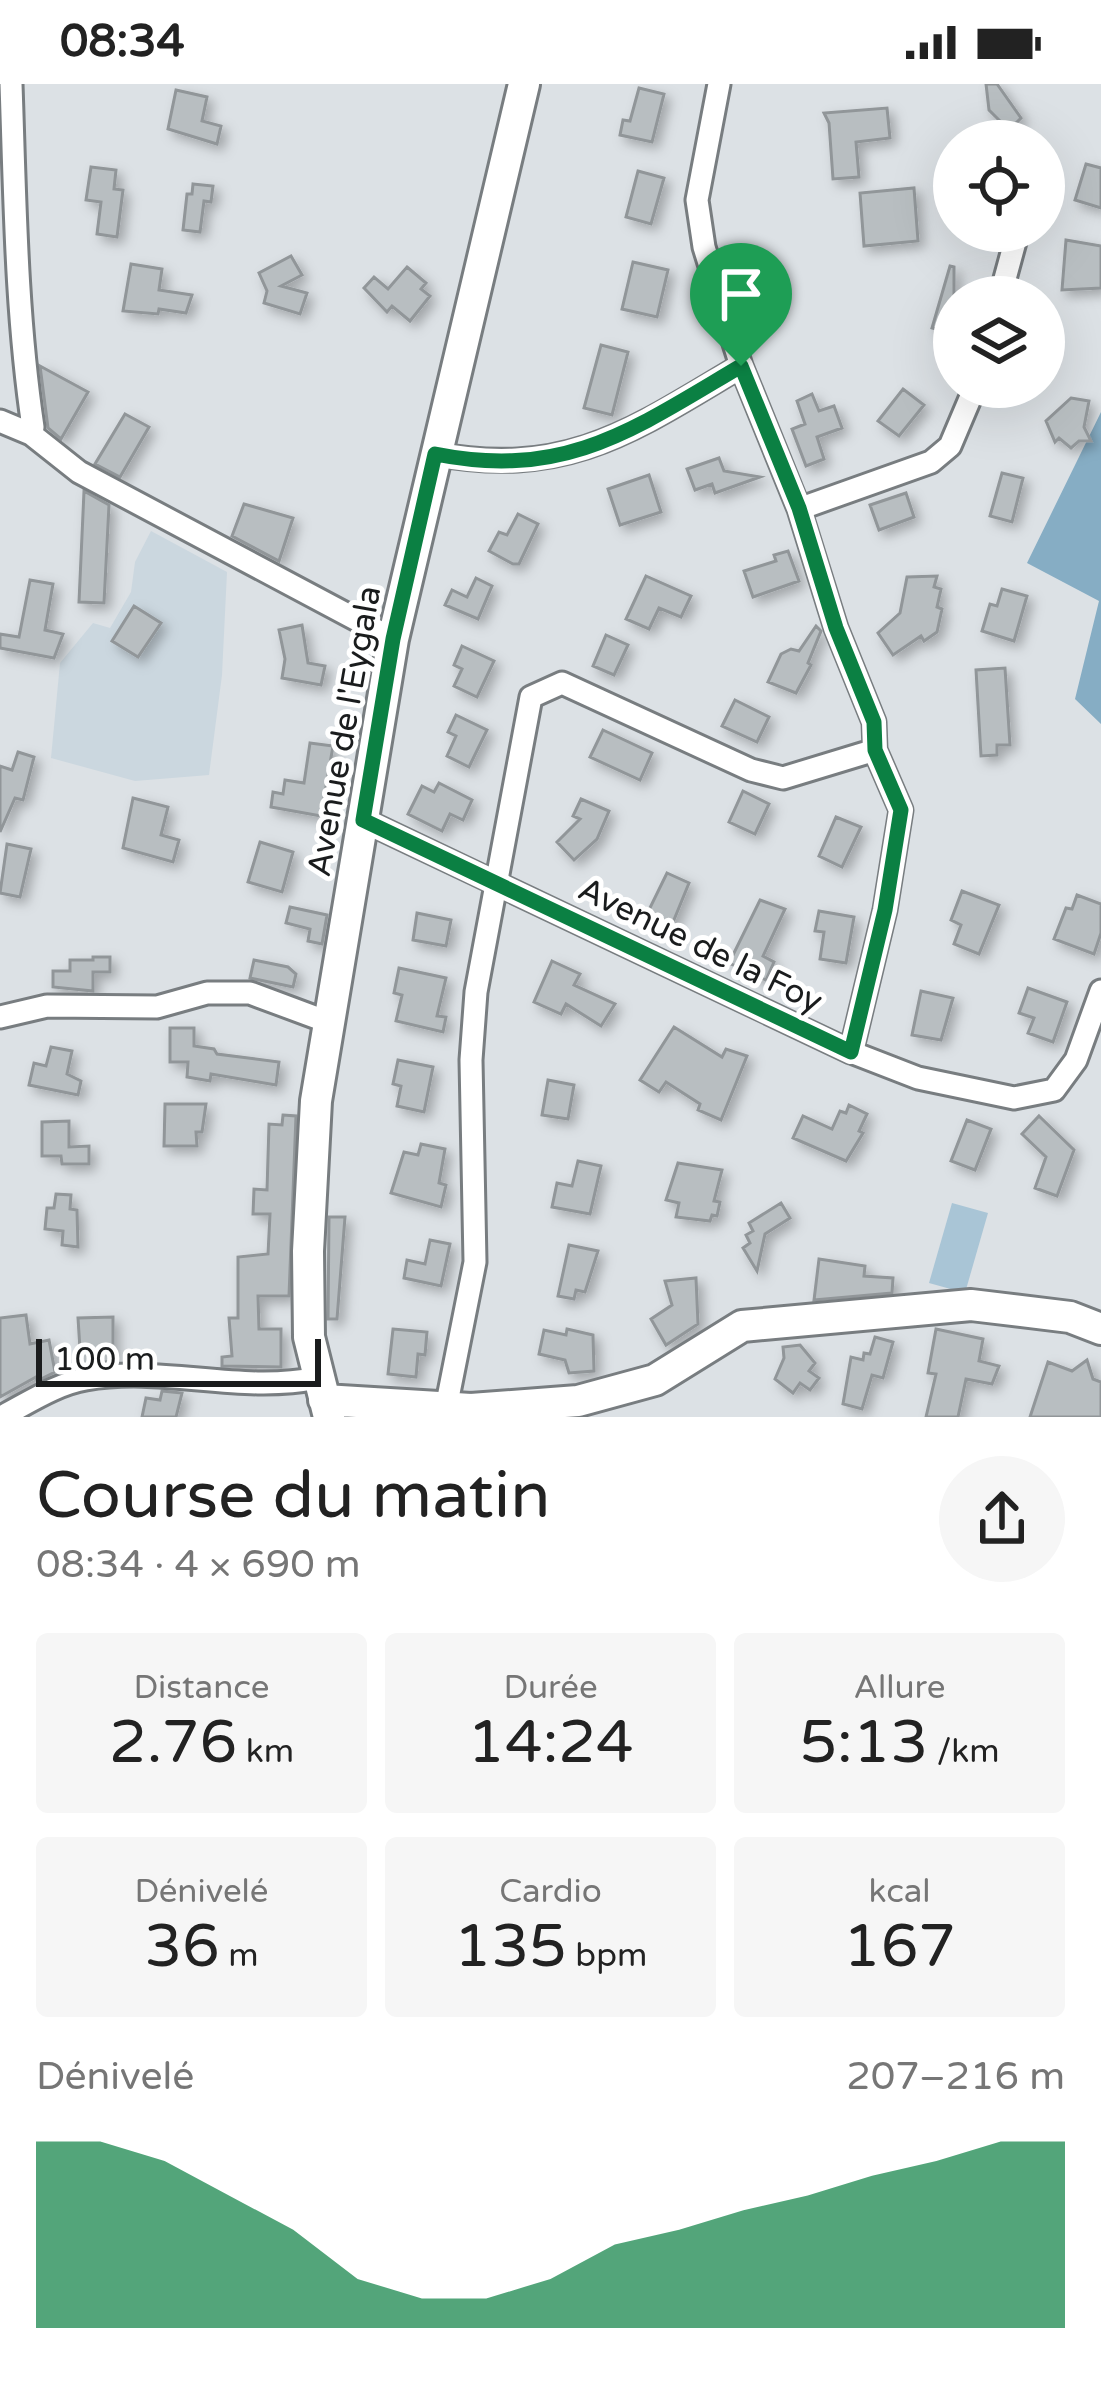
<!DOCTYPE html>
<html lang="fr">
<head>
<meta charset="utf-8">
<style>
  :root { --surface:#fff; --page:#f6f6f6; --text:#222; --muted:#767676; --accent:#0b8043 }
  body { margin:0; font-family:"Varela Round",sans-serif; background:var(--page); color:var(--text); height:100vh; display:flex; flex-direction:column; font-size:45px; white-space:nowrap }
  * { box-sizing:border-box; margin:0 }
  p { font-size:39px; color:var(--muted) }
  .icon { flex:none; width:66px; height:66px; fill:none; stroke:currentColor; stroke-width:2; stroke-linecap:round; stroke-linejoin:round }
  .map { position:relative; height:1333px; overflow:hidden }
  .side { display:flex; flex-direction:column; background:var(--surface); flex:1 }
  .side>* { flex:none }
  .controls { position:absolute; left:933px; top:36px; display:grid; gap:24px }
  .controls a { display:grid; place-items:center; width:132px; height:132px; border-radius:50%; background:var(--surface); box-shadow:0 12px 48px #0002; font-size:60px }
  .scale { position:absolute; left:36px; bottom:30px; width:285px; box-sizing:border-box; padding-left:12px; border:6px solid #1a1c1d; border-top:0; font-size:33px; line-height:42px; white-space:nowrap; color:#1a1c1d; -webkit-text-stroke:9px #fff; paint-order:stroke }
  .pin { position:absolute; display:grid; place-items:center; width:102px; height:102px; color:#fff; margin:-123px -51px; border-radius:50% 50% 50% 0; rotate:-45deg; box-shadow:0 0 12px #0007 }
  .pin .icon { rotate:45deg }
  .round { display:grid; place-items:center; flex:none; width:126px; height:126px; border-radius:63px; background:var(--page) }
  .overview { display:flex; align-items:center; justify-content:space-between; height:204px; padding:0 36px }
  h1 { font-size:66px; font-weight:600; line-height:90px }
  .figures { display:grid; grid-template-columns:repeat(3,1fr); gap:18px; height:204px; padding:12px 36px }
  .figures div { display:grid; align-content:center; border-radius:12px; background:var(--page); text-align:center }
  .figures b { font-size:60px; font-weight:600 }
  .figures small { font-size:33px; font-weight:400 }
  .figures p { font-size:33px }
  .chart { height:336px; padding:24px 36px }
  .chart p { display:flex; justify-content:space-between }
  .chart svg { width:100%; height:216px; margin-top:12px; fill:var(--accent); opacity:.7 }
  .status { display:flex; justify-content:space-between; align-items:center; height:84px; padding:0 60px; background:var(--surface); direction:ltr }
  .status svg { height:33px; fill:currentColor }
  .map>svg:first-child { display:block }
  .built { fill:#cbd7df }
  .green { fill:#a9c5d6 }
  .forest { fill:#86adc4 }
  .building { fill:#b8bec1; stroke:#919699; stroke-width:3; filter:url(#shadow) }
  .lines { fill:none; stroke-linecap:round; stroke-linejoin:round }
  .street-casing { stroke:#787d80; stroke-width:27 }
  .secondary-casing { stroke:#787d80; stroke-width:36 }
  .street { stroke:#fff; stroke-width:21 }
  .secondary { stroke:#fff; stroke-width:30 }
  .route-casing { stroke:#fff; stroke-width:24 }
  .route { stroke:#0b8043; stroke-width:15 }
  .labels { text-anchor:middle; stroke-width:10; stroke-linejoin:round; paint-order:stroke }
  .street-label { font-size:33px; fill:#1a1c1d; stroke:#fff }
</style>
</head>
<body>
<div class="status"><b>08:34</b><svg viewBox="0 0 49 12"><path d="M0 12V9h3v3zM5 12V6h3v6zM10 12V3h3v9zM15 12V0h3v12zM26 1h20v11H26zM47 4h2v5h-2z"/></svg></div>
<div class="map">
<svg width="1101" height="1333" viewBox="0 0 1101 1333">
  <defs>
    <filter id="shadow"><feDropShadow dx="5.5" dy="5.5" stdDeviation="6" flood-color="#0004"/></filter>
  </defs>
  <rect width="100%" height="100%" fill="#dce1e5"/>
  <path class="built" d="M151,447L227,488L222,591L209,691L135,697L51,674L60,579L93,539L110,544L131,508L135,478Z"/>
  <path class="green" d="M952,1119L988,1129L965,1209L929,1199Z"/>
  <path class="forest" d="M1101,328V640L1075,615L1099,517L1027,479Z"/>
  <path class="building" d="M986,0H997L1021,34L1009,46L989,26Z
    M639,4L664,10L652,58L620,51L623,36L630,37Z
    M176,6L207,13L202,37L221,42L217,60L168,45Z
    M887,24L890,54L856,58L859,93L833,95L829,39L824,29Z
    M1086,80L1101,84V124L1075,116Z
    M91,83L116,86L114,105L123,106L117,153L97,150L101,118L86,116Z
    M638,87L664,94L651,140L626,133Z
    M193,100L213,102L211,118L204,117L200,148L183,146L187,110H192Z
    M914,104L918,157L864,162L860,109Z
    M1066,156L1101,162V204L1062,206Z
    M291,172L302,191L281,202L307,209L300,230L264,219L267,207L259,189Z
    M633,178L668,186L657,233L622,225Z
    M131,180L162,185L159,206L192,211L186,229L159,225L158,230L123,227Z
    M950,182L954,183V250L932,244Z
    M407,183L426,199L421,205L430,212L410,237L392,222L387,228L364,204L374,193L388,205Z
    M601,261L628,268L612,331L584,324Z
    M40,282L88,308L61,355L48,344Z
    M903,305L924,321L899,352L878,337Z
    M812,310L819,327L834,322L842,344L817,353L824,375L806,382L792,345L805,340L797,317Z
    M1071,314L1089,317L1084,343L1091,357H1079L1071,364L1059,354L1055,358L1046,337Z
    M125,330L149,343L120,393L95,380Z
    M719,374L724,387L760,393L715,409L712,400L695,406L687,385Z
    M1002,389L1023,394L1012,438L990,432Z
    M649,391L661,428L620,441L608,405Z
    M84,407L109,421L104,519L79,518Z
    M906,409L914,433L879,446L870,421Z
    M244,420L293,434L279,477L232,452Z
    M518,430L538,440L519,480H513L489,467L499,448L507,451Z
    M788,467L799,497L753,513L744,487L776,477L774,471Z
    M646,492L691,512L681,533L659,524L649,545L626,535Z
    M937,492L934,503L941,505L937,523L942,525L937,548L924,557L921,552L893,571L878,549L900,529L907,493Z
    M476,494L492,502L478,535L445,521L452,506L467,513Z
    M30,496L53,500L45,546L63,550L54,574L0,564V550L19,553Z
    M1002,505L1027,512L1014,557L982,547L990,520L997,522Z
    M134,522L161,539L138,573L112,557Z
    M302,541L308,579L325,582L321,601L282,594L285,575L279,546Z
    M816,542L821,547L808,579L811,581L796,609L768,598L781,570L791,565L799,567Z
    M606,551L628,561L614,591L593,582Z
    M462,562L494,577L477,613L454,602L462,585L454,581Z
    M1005,584L1010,661H997V671L981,672L976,586Z
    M735,616L769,633L757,658L722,642Z
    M456,631L487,646L469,683L447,672L456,652L448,648Z
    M603,646L652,669L640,696L590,673Z
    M310,659L333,662L321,732L271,723L273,708L283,710L285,696L304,699Z
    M18,668L34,673L23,716L15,714L0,748V682L12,686Z
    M439,699L472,716L463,736L450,730L442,747L408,730L422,702L434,708Z
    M743,707L769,720L755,750L729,738Z
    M133,714L168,723L161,751L179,756L173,778L123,764Z
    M581,715L609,727L597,755L574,776L557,758L580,735L573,732Z
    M836,733L861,743L842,783L819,772Z
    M260,758L293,768L282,808L248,798Z
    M7,760L31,765L20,813L0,809Z
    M667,789L689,799L669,848L644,836Z
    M962,807L999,821L979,870L954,860L961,841L951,836Z
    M1077,811L1101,820V849L1094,870L1054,855L1066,824L1072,825Z
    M760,816L785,825L763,872L774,878L766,896L729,879Z
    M290,823L327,831L322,860L308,857L310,845L286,839Z
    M819,827L854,833L846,879L820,875L824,848L815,847Z
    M417,829L451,836L446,862L413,856Z
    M93,873H110V888H93V907L53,903V887H70V876H93Z
    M254,876L288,883L296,890L293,903L250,894Z
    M552,877L580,890L574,901L615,920L601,942L566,920L561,930L534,918Z
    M399,884L446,894L437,932L446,933L443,948L396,937L402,911L394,909Z
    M1028,904L1067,918L1053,958L1028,949L1034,934L1019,929Z
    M921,907L953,914L941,956L912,951Z
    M674,943L722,973L726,965L747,972L721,1036L698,1026L700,1020L666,998L659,1008L640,996Z
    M170,944H194V962L214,965L217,970L279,978L276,1001L211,990L210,997L187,993L188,978H170Z
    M51,963L72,967L67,990L81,997L78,1011L29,1001L34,979L46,982Z
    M398,976L433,983L424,1028L397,1022L401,1002L393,1000Z
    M548,996L574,1001L568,1035L542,1031Z
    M165,1020H206L202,1048H196L197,1062H164Z
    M849,1021L867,1030L859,1047L863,1049L846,1077L793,1054L803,1032L832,1045L840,1027L846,1029Z
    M283,1031L296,1032L289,1212H258L259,1245H281V1283L222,1282V1273L232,1272L229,1234H238V1173L268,1170L270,1130H253L254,1105L267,1106L269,1040L282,1041Z
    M1039,1032L1074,1066L1057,1112L1035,1104L1046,1073L1022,1050Z
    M967,1036L991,1045L975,1086L951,1077Z
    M69,1037V1063L89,1062V1080H62L61,1072H42V1038Z
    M421,1060L445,1065L439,1099L446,1101L441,1123L391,1109L404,1068L418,1071Z
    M578,1077L601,1082L590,1130L552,1123L557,1099L572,1102Z
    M678,1079L722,1086L714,1117L720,1118L717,1132L712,1131L710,1137L676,1133L679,1119L666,1116Z
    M56,1110L71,1111L70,1125L77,1126L78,1163L62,1161L63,1147L45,1145L47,1124H54Z
    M781,1119L790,1134L765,1150L757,1187L743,1164L750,1159L746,1151L753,1147L749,1139Z
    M329,1133H345L337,1235H328Z
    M430,1156L450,1160L441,1202L404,1194L407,1176L425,1180Z
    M569,1161L598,1167L585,1208L576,1206L574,1215L558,1212Z
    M819,1175L865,1182L864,1192L893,1194L892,1209L814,1216Z
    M696,1194L698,1240L666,1261L651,1235L672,1221L665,1197Z
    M26,1231L30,1260L49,1256L55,1288L37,1297L36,1293L0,1313V1234Z
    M113,1233V1277L81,1281L78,1234Z
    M393,1245L427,1248L425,1271L418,1270L416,1293L388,1290Z
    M567,1245L593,1251L594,1287L569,1289L565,1276L539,1270L544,1246L566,1251Z
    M936,1245L983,1255L979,1277L999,1282L992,1300L966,1295L958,1333H926L936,1290L928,1289Z
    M875,1253L893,1258L883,1294L872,1291L862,1325L843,1320L851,1273L863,1276L864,1269L870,1270Z
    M800,1261L815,1279L809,1287L819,1294L810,1306L800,1299L793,1309L775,1295L784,1274L783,1263Z
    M1087,1276L1093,1295L1101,1298V1333H1030L1048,1278L1072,1287Z
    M162,1307L182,1309L176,1333H142L146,1314L160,1316Z"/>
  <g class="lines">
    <g class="street-casing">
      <path id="street" d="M11,0C15,115 16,229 33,343L31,350
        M719,0L697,116L704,163L741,282L799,425L836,544L874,638L875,666L901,726L885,826L851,968
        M1000,213L1018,147
        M0,337L31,350L79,388L393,555
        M435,370C568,394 632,347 741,282
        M799,425L931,378L950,362L975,303
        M363,736L851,968L918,994L1014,1014L1054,1006L1076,976L1101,907
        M0,933L47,922L157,923L207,909H250L328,938
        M446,1324L475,1178L471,976L476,908L531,613L562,599L751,686L783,694L875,666
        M1,1333C28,1319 56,1300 86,1295C162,1281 240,1310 317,1294"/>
    </g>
    <g class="secondary-casing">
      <path id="secondary" d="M324,1316L471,1325L578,1317L655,1296L742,1242L971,1221L1070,1233L1101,1245
        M329,1333L309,1253L308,1167L316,1017L393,555L524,0"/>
    </g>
    <use href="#street" class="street"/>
    <use href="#secondary" class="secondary"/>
  </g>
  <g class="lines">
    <g class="route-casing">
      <path id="route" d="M741,282L799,424L836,544L874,638L875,666L901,726L885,826L851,968L363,736L393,555L435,370C566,396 634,345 741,282Z"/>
    </g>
    <use href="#route" class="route"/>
  </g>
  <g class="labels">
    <g class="street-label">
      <text transform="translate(343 647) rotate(-80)" y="12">Avenue de l'Eygala</text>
      <text transform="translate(701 860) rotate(26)" y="12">Avenue de la Foy</text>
    </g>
  </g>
</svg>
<div class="controls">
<a><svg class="icon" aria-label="locate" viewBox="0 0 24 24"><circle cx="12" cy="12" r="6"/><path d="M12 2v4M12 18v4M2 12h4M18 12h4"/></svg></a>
<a><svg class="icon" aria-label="layers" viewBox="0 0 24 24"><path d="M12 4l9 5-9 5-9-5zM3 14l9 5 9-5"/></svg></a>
</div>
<div class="scale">100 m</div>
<div class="pin" style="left:741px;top:282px;background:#1e9e55"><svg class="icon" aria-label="arrive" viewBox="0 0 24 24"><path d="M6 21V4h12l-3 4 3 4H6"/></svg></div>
</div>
<section class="side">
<div class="overview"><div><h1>Course du matin</h1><p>08:34 · 4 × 690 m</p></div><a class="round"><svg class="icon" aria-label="share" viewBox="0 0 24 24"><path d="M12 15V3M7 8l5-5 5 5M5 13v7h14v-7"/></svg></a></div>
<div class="figures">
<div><p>Distance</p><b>2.76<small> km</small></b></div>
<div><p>Durée</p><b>14:24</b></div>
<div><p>Allure</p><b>5:13<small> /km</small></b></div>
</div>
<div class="figures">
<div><p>Dénivelé</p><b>36<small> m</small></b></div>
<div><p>Cardio</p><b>135<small> bpm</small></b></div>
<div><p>kcal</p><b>167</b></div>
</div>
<div class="chart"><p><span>Dénivelé</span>207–216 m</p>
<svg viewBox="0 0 160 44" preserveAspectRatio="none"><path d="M0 44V6L10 6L20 10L30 17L40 24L50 34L60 38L70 38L80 34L90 27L100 24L110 20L120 17L130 13L140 10L150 6L160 6V44z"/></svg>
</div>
</section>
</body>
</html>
